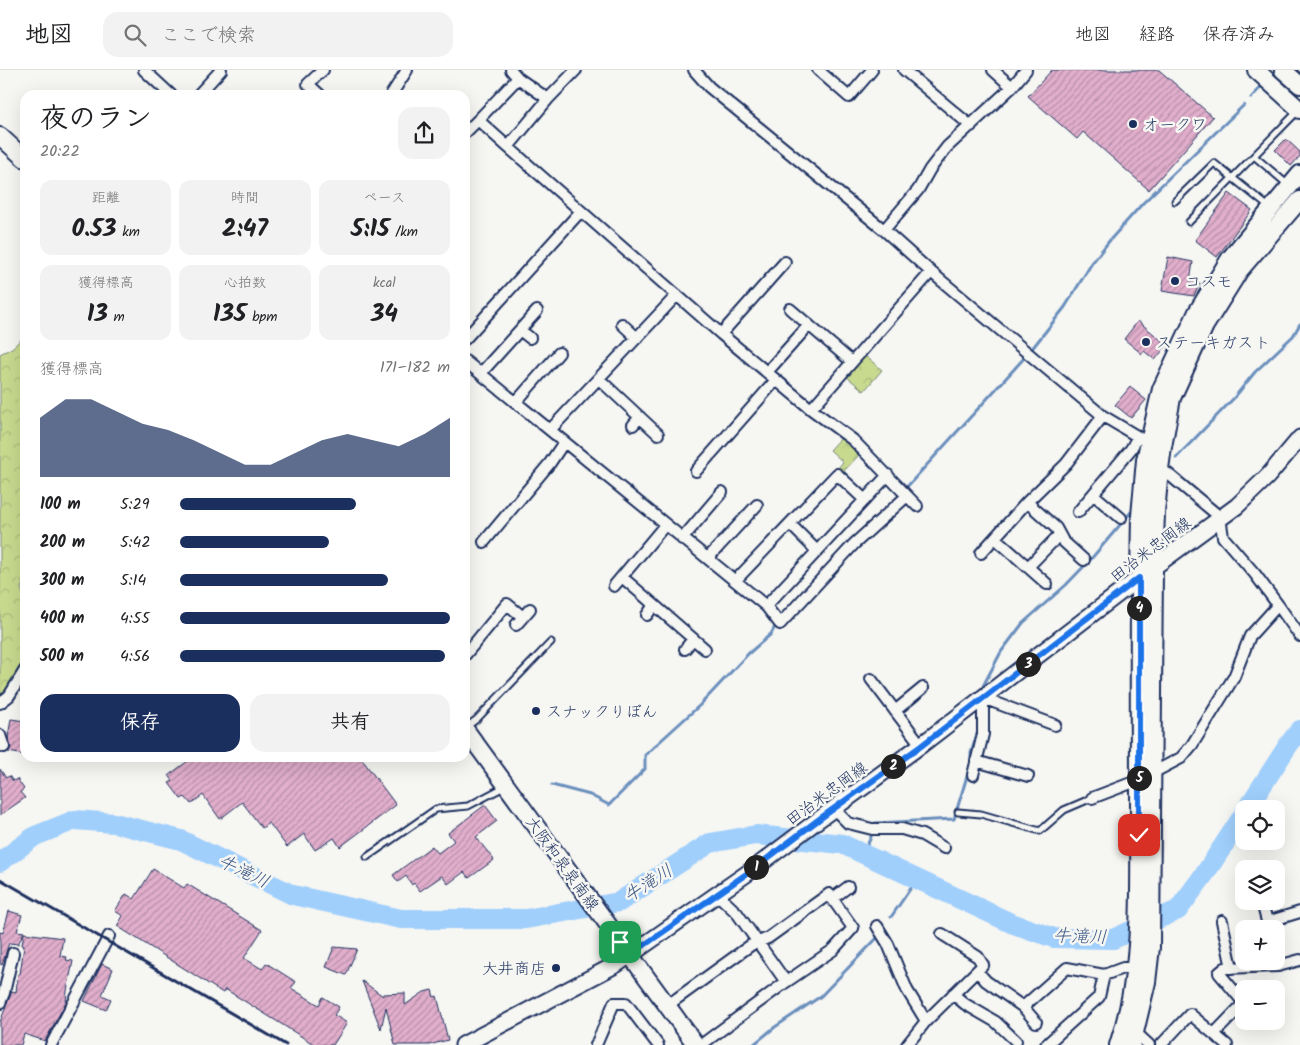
<!DOCTYPE html>
<html lang="ja">
<head>
<meta charset="utf-8">
<style>
  :root { --surface:#fff; --page:#f2f2f2; --text:#202124; --muted:#757577; --line:#e0e0e0; --accent:#1b2f5e }
  body { margin:0; font-family:Kalam,"Klee One",sans-serif; background:var(--page); color:var(--text); height:100vh; display:flex; flex-direction:column; font-size:19px; white-space:nowrap }
  * { box-sizing:border-box; margin:0 }
  p { font-size:16px; color:var(--muted) }
  .icon { flex:none; width:28px; height:28px; fill:none; stroke:currentColor; stroke-width:2; stroke-linecap:round; stroke-linejoin:round }
  .map { position:relative; flex:1; overflow:hidden }
  .details { position:absolute; left:20px; top:20px; width:450px; height:672px; display:flex; flex-direction:column; background:var(--surface); border-radius:15px; box-shadow:0 5px 20px #0002 }
  .details>* { flex:none }
  .controls { position:absolute; left:1235px; top:730px; display:grid; gap:10px }
  .controls a { display:grid; place-items:center; width:50px; height:50px; border-radius:10px; background:var(--surface); box-shadow:0 5px 20px #0002; font-size:25px }
  .pin { position:absolute; display:grid; place-items:center; width:42px; height:42px; color:#fff; margin:-21px; border-radius:10px; box-shadow:0 2px 8px #0006 }
  .km { position:absolute; width:25px; height:25px; margin:-12px; border-radius:50%; background:#222; color:#fff; font-size:14px; line-height:25px; text-align:center }
  .round { display:grid; place-items:center; flex:none; width:52px; height:52px; border-radius:15px; background:var(--page) }
  .head { display:flex; align-items:center; justify-content:space-between; height:85px; padding:0 20px }
  h1 { font-size:28px; font-weight:600; line-height:38px }
  .metrics { display:grid; grid-template-columns:repeat(3,1fr); gap:8px; height:85px; padding:5px 20px }
  .metrics div { display:grid; align-content:center; border-radius:12px; background:var(--page); text-align:center }
  .metrics b { font-size:25px; font-weight:600 }
  .metrics small { font-size:14px; font-weight:400 }
  .metrics p { font-size:14px }
  .chart { height:140px; padding:10px 20px }
  .chart p { display:flex; justify-content:space-between }
  .chart svg { width:100%; height:90px; margin-top:5px; fill:var(--accent); opacity:.7 }
  .primary-button { display:flex; gap:10px; margin-top:auto; padding:10px 20px }
  .primary-button a { flex:1; height:58px; border-radius:15px; background:var(--accent); color:#fff; font-size:20px; font-weight:600; line-height:58px; text-align:center }
  .primary-button a+a { background:var(--page); color:var(--text) }
  ul { padding:0 20px; list-style:none; font-size:16px }
  li { display:grid; grid-template-columns:80px 60px 1fr; align-items:center; height:38px }
  li i { height:12px; border-radius:6px; background:var(--accent) }
  header { display:flex; align-items:center; gap:30px; box-sizing:border-box; height:70px; padding:0 25px; background:var(--surface); border-bottom:1px solid var(--line) }
  header strong { font-size:24px }
  nav { display:flex; gap:28px; margin-inline-start:auto; font-size:18px }
  .search { width:350px; height:45px; background:var(--page); display:flex; align-items:center; gap:12px; box-sizing:border-box; padding:0 18px; border-radius:15px; color:var(--muted); font-size:19px }
  .map>svg:first-child { display:block }
  .park { fill:url(#park-crowns); stroke:#728476 }
  .lines { fill:none; stroke-linecap:round; stroke-linejoin:round }
  .stream { stroke:#6b8fbd; stroke-width:3 }
  .river { stroke:#a0cffc; stroke-width:20 }
  .building { fill:url(#building-hatch); stroke:#1b2f5e }
  .lane-casing { stroke:#1b2f5e; stroke-width:9 }
  .street-casing { stroke:#1b2f5e; stroke-width:14 }
  .secondary-casing { stroke:#1b2f5e; stroke-width:19 }
  .primary-casing { stroke:#1b2f5e; stroke-width:20 }
  .lane { stroke:#f6f6f2; stroke-width:5 }
  .street { stroke:#f6f6f2; stroke-width:10 }
  .secondary { stroke:#f6f6f2; stroke-width:15 }
  .primary { stroke:#f6f6f2; stroke-width:16 }
  .rail { stroke:#1b2f5e; stroke-width:3 }
  .route-casing { stroke:#fff; stroke-width:10 }
  .route { stroke:#1a73e8; stroke-width:6 }
  .poi-dot { fill:#1b2f5e; stroke:#f6f6f2; stroke-width:2 }
  .labels { text-anchor:middle; stroke-width:5; stroke-linejoin:round; paint-order:stroke }
  .poi-label { font-size:16px; fill:#1b2f5e; stroke:#f6f6f2; text-anchor:start }
  .street-label { font-size:16px; fill:#1b2f5e; stroke:#f6f6f2 }
  .water-label { font-size:18px; font-style:italic; fill:#3c5786; stroke:#f6f6f2 }
</style>
</head>
<body>
<header>
<strong>地図</strong>
<div class="search"><svg class="icon" aria-label="search" viewBox="0 0 24 24"><circle cx="10" cy="10" r="6"/><path d="M15 15l6 6"/></svg>ここで検索</div>
<nav><a>地図</a><a>経路</a><a>保存済み</a></nav>
</header>
<div class="map">
<svg width="1300" height="975" viewBox="0 0 1300 975">
  <defs>
    <pattern id="park-crowns" width="20" height="18" patternUnits="userSpaceOnUse" patternTransform="scale(1.25)"><rect width="20" height="18" fill="#c8da8e"/><path d="M2 6a3 3 0 1 1 6 0M12 15a3 3 0 1 1 6 0" fill="none" stroke="#abbb7d"/></pattern>
    <pattern id="building-hatch" width="6" height="6" patternUnits="userSpaceOnUse" patternTransform="scale(1.25)"><rect width="6" height="6" fill="#e1aecb"/><path d="M-1 1l2-2M0 6l6-6M5 7l2-2" fill="none" stroke="#b68ea8"/></pattern>
  </defs>
  <rect width="100%" height="100%" fill="#f6f6f2"/>
  <filter id="ink" filterUnits="userSpaceOnUse"><feTurbulence type="fractalNoise" baseFrequency=".02" numOctaves="2"/><feDisplacementMap in="SourceGraphic" scale="10" xChannelSelector="R" yChannelSelector="G"/><feConvolveMatrix kernelMatrix="1 2 1 2 8 2 1 2 1" color-interpolation-filters="sRGB"/></filter>
  <g filter="url(#ink)">
    <path class="park" d="M25,266V509L21,518L25,529V585L13,614L0,626V284L12,278Z
      M863,284L882,300L864,321L846,306Z
      M842,367L860,384L842,403L838,398L843,392L830,380Z"/>
    <g class="lines">
      <path class="stream" d="M1251,28L1260,18
        M1031,280L1065,237L1092,193L1110,170L1143,133L1244,35
        M1176,388L1234,328L1255,302L1293,266L1300,254
        M894,431L1026,286
        M982,618L1001,582L1023,553L1066,515L1091,489L1131,442
        M552,715L590,725L609,735L645,699V685L700,635L748,584L771,564L777,553
        M875,753L954,749L971,693V683L979,658
        M863,784L871,767
        M891,847L917,809
        M753,975L775,957L821,926L879,866"/>
      <path class="river" d="M1247,739L1289,674L1300,660
        M0,792L35,766L75,750L114,753L181,770L293,825L401,849H526L619,832L710,773L756,765L842,774L1011,853L1054,868L1113,869L1178,840L1206,802L1244,744"/>
    </g>
    <path class="building" d="M1052,0H1159L1213,47L1149,120L1083,62L1077,69L1028,26Z
      M1286,69L1300,82V86L1291,96L1275,80Z
      M1229,123L1252,140L1217,187L1195,170Z
      M1168,187L1193,192L1190,211L1200,213L1194,226L1162,221Z
      M1138,251L1167,275L1155,290L1144,281L1142,284L1124,269Z
      M1130,317L1146,330L1131,348L1115,335Z
      M11,649L25,651V685L8,682L11,678L8,667Z
      M192,688H361L396,735L340,777L334,768L315,780L304,764L287,777L269,753L262,758L242,732L220,749L203,725L191,734L185,727L181,729L169,713L173,711L169,705Z
      M0,699L6,708L9,706L13,711L17,709L24,719L20,722L25,728L0,745Z
      M485,735L497,751L476,767L494,790L469,808L464,802L448,814L442,806L420,821L414,813L412,815L406,806L398,812L393,805L432,776L438,783L454,771L448,763Z
      M153,799L184,818L187,814L262,860L244,888L262,899L266,893L296,912L291,918L319,935L323,927L339,937L334,945L347,953L333,975H315L225,919L223,923L117,856L123,846L115,841L126,824L134,829Z
      M9,841L22,845L17,861L24,862L18,874L9,873L2,895L0,894V862L3,863Z
      M24,863L63,868L60,886L67,887L66,890L73,891L67,921L66,932L45,971L24,964L21,975H0V952L12,921L16,922L18,904H20L24,876L22,875Z
      M334,877L357,879L346,905L326,897Z
      M102,894L113,899L102,925L111,929L106,940L84,931Z
      M362,911L383,926V924L405,923V935L424,922L432,920L434,927L437,926L448,970L429,975H395L386,937L381,959Z"/>
    <g class="lines">
      <g class="lane-casing">
        <path id="lane" d="M1254,86L1287,114
          M1175,131L1214,93L1270,138
          M1189,152L1297,42
          M465,658L477,649L551,572
          M958,742L981,744L1040,761L1064,740L1092,728
          M367,787L436,739L468,736L504,717"/>
      </g>
      <g class="street-casing">
        <path id="street" d="M144,0L171,25
          M511,0L518,8L548,29
          M694,0L709,17L884,160L931,202L1103,346L1152,375
          M818,0L849,27L872,0
          M904,0L971,56
          M993,0L1012,17
          M198,25L221,0
          M320,25L308,14L323,0
          M391,25L407,0
          M478,50L518,8
          M465,63L478,50L508,77L548,29L576,0
          M508,77L721,264L811,339L853,370L917,436
          M884,160L918,120L930,99L947,77L1012,17L1026,0
          M790,239L852,292
          M622,254L637,268
          M520,260L530,268
          M721,264L785,192
          M465,269L581,141
          M465,291L766,536L780,554L854,474L907,426
          M767,302L809,255
          M481,303L537,241
          M599,309L658,364
          M516,332L559,283
          M811,339L931,202
          M633,355L640,347
          M550,360L677,225
          M696,401L776,310
          M1093,424L1121,448
          M1027,432L1056,458L1063,471L1084,490
          M1078,442L1131,379L1137,368
          M790,454L817,481
          M995,468L1047,514
          M682,469L722,422
          M484,472L550,393L564,372
          M981,483L1027,432L1066,394L1103,346
          M708,488L757,435
          M1028,497L1059,465
          M622,507L705,579
          M735,511L837,404L865,430
          M614,516L665,455
          M1278,535L1300,566
          M766,536L888,405
          M647,545L654,535
          M516,555L530,539
          M685,579L693,569
          M465,585L507,534L523,547
          M871,609L921,675
          M0,633L9,626L25,600
          M895,641L923,618
          M0,665L4,677
          M976,691L1028,706
          M973,705L983,664V628L1055,655
          M1092,728L1139,710L1181,688L1192,675L1234,607L1250,566L1278,535L1255,504L1223,467L1220,447L1167,403
          M834,739L848,753L872,759H902L922,765L944,778
          M718,825L737,843L786,912
          M832,829L848,817
          M1264,840L1269,859
          M1222,851L1232,898
          M1267,852L1300,842
          M877,856L888,874L907,920L926,951
          M977,901L986,911L1023,937L1036,952
          M953,924L965,934L996,952L1016,971
          M0,933L4,923L13,883
          M1244,933L1219,903L1225,898L1278,896L1300,890
          M668,935L751,875L768,868L829,824L853,858L833,880L786,912L701,975
          M1023,937L1067,898L1104,905L1123,898H1135
          M1136,963L1149,975
          M1214,964L1244,933
          M51,975L109,866
          M596,975L614,933H626L658,975
          M907,975L926,951L983,895L978,887L942,864
          M1046,975L1099,927L1104,905
          M1161,975L1190,944L1227,975"/>
      </g>
      <g class="secondary-casing">
        <path id="secondary" d="M463,975L617,894L752,800L818,750L921,675L1139,508L1237,436L1268,406L1300,368"/>
      </g>
      <g class="primary-casing">
        <path id="primary" d="M1256,0L1300,40
          M1283,0L1300,15
          M0,66L25,89
          M465,659L696,975
          M1118,975C1143,902 1139,822 1139,746C1139,646 1138,546 1140,446L1145,390L1161,319L1197,242L1230,188L1300,104
          M1132,975L1147,912L1151,877L1154,498L1156,443L1160,399L1163,377L1172,328L1205,256L1240,200L1300,130"/>
      </g>
      <use href="#lane" class="lane"/>
      <use href="#street" class="street"/>
      <use href="#secondary" class="secondary"/>
      <use href="#primary" class="primary"/>
      <path class="rail" d="M0,809L286,975"/>
    </g>
  </g>
  <g class="lines" filter="url(#ink)">
    <g class="route-casing">
      <path id="route" d="M620,872L630,885L752,800L818,750L921,676L1139,508V765"/>
    </g>
    <use href="#route" class="route"/>
  </g>
  <g class="poi-dot">
    <circle cx="1133" cy="54" r="5"/>
    <circle cx="1175" cy="211" r="5"/>
    <circle cx="1146" cy="272" r="5"/>
    <circle cx="536" cy="641" r="5"/>
    <circle cx="556" cy="898" r="5"/>
  </g>
  <g class="labels">
    <g class="poi-label">
      <text x="1143" y="60">オークワ</text>
      <text x="1185" y="217">コスモ</text>
      <text x="1156" y="278">ステーキガスト</text>
      <text x="546" y="647">スナックりぼん</text>
      <text x="546" y="904" text-anchor="end">大井商店</text>
    </g>
    <g class="street-label">
      <text transform="translate(1150 479) rotate(-37)" y="6">田治米忠岡線</text>
      <text transform="translate(826 723) rotate(-36)" y="6">田治米忠岡線</text>
      <text transform="translate(563 793) rotate(54)" y="6">大阪和泉泉南線</text>
    </g>
    <g class="water-label">
      <text transform="translate(244 801) rotate(26)" y="6">牛滝川</text>
      <text transform="translate(648 813) rotate(-33)" y="6">牛滝川</text>
      <text transform="translate(1080 866) rotate(2)" y="6">牛滝川</text>
    </g>
  </g>
</svg>
<div class="controls">
<a><svg class="icon" aria-label="locate" viewBox="0 0 24 24"><circle cx="12" cy="12" r="6"/><path d="M12 2v4M12 18v4M2 12h4M18 12h4"/></svg></a>
<a><svg class="icon" aria-label="layers" viewBox="0 0 24 24"><path d="M12 4l9 5-9 5-9-5zM3 14l9 5 9-5"/></svg></a>
<a>+</a>
<a>−</a>
</div>
<div class="pin" style="left:620px;top:872px;background:#1e9e55"><svg class="icon" aria-label="arrive" viewBox="0 0 24 24"><path d="M6 21V4h12l-3 4 3 4H6"/></svg></div>
<div class="pin" style="left:1139px;top:765px;background:#d93025"><svg class="icon" aria-label="check" viewBox="0 0 24 24"><path d="M5 12l5 5 9-10"/></svg></div>
<b class="km" style="left:756px;top:797px">1</b>
<b class="km" style="left:893px;top:696px">2</b>
<b class="km" style="left:1028px;top:594px">3</b>
<b class="km" style="left:1139px;top:538px">4</b>
<b class="km" style="left:1139px;top:708px">5</b>
<section class="details">
<div class="head"><div><h1>夜のラン</h1><p>20:22</p></div><a class="round"><svg class="icon" aria-label="share" viewBox="0 0 24 24"><path d="M12 15V3M7 8l5-5 5 5M5 13v7h14v-7"/></svg></a></div>
<div class="metrics">
<div><p>距離</p><b>0.53<small> km</small></b></div>
<div><p>時間</p><b>2:47</b></div>
<div><p>ペース</p><b>5:15<small> /km</small></b></div>
</div>
<div class="metrics">
<div><p>獲得標高</p><b>13<small> m</small></b></div>
<div><p>心拍数</p><b>135<small> bpm</small></b></div>
<div><p>kcal</p><b>34</b></div>
</div>
<div class="chart"><p><span>獲得標高</span>171–182 m</p>
<svg viewBox="0 0 160 44" preserveAspectRatio="none"><path d="M0 44V15L10 6L20 6L30 12L40 18L50 21L60 26L70 32L80 38L90 38L100 32L110 26L120 23L130 26L140 29L150 23L160 15V44z"/></svg>
</div>
<ul>
<li><b>100 m</b>5:29<i style="width:65%"></i></li>
<li><b>200 m</b>5:42<i style="width:55%"></i></li>
<li><b>300 m</b>5:14<i style="width:77%"></i></li>
<li><b>400 m</b>4:55<i style="width:100%"></i></li>
<li><b>500 m</b>4:56<i style="width:98%"></i></li>
</ul>
<div class="primary-button"><a>保存</a><a>共有</a></div>
</section>
</div>
</body>
</html>
